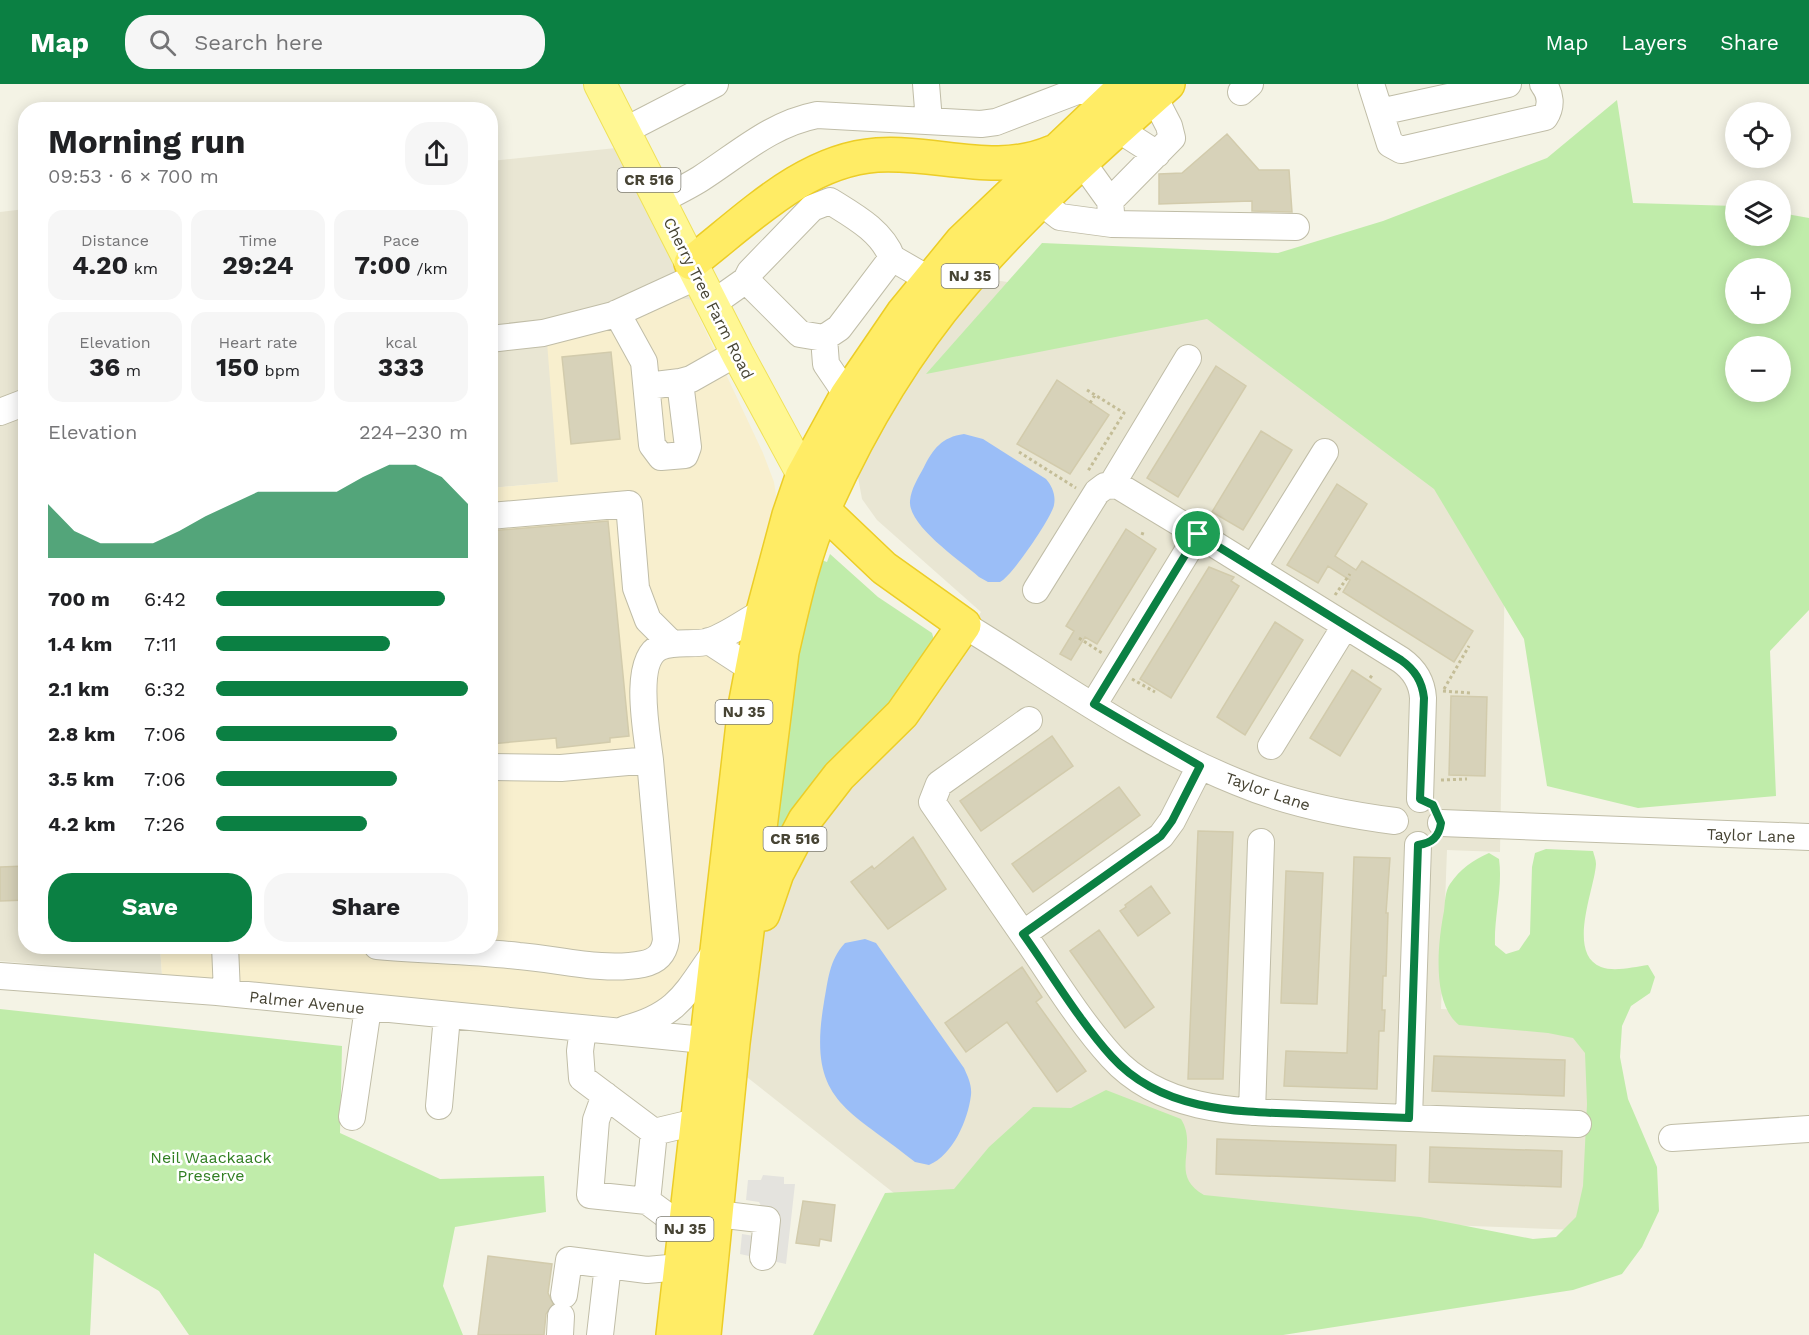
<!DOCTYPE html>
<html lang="en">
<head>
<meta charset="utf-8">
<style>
  :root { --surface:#fff; --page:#f6f6f6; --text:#202124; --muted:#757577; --accent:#0b8043 }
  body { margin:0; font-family:"Work Sans",sans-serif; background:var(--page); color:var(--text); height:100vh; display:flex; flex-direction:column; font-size:22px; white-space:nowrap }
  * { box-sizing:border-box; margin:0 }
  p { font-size:20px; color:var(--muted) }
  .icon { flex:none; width:33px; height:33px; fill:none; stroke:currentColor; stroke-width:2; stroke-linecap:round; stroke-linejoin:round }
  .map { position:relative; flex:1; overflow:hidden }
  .side { position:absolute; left:18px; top:18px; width:480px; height:852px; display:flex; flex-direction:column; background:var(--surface); border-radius:24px; box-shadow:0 3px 15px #0003 }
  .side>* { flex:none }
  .buttons { position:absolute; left:1725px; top:18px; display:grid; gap:12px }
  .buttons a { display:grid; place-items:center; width:66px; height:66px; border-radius:50%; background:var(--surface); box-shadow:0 3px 15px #0003; font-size:30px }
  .pin { position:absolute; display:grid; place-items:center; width:51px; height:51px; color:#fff; margin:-26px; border:3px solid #fff; border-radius:50%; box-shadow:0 2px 6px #0007 }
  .round { display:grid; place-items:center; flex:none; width:63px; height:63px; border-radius:24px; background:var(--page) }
  .head { display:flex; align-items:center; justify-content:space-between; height:102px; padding:0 30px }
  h1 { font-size:33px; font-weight:700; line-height:45px }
  .metrics { display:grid; grid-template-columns:repeat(3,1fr); gap:9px; height:102px; padding:6px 30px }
  .metrics div { display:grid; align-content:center; border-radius:15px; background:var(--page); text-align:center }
  .metrics b { font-size:26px; font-weight:700 }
  .metrics small { font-size:16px; font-weight:400 }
  .metrics p { font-size:16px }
  .chart { height:168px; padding:12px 30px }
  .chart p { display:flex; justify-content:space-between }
  .chart svg { width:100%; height:108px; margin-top:6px; fill:var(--accent); opacity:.7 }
  .button { display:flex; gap:12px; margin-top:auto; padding:12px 30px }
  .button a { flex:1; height:69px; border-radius:24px; background:var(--accent); color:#fff; font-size:24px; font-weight:700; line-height:69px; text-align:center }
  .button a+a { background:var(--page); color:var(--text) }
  ul { padding:0 30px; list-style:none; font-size:20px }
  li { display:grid; grid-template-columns:96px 72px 1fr; align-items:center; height:45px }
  li i { height:15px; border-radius:8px; background:var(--accent) }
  header { display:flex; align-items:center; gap:36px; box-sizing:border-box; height:84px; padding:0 30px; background:var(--accent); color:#fff }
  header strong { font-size:28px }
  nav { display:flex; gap:33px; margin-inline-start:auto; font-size:21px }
  .search { width:420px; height:54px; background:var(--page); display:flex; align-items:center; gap:15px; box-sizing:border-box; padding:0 21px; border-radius:24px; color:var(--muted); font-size:22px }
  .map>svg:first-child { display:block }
  .residential { fill:#e9e6d3 }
  .commercial { fill:#f8efce }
  .green { fill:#c0ecaa; fill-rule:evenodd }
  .parking { fill:#e4e3de }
  .water { fill:#9bbef7 }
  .building { fill:#d7d2b9; stroke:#d2cbac; stroke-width:1.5 }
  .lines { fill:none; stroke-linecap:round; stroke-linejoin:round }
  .minor-casing { stroke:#c0bda7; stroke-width:28 }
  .major-casing { stroke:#efe159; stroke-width:34 }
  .highway-casing { stroke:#eccd27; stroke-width:36 }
  .path { stroke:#c4bd97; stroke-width:3; stroke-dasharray:3 3; stroke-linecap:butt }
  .minor { stroke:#fff; stroke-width:26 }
  .major { stroke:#fff793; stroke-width:32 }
  .highway { stroke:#ffec65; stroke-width:33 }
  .route-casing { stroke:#fff; stroke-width:12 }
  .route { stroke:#0b8043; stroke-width:8 }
  .labels { text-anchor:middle; stroke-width:5; stroke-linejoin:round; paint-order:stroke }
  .shield { fill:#fff; stroke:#7e7c71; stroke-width:1.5 }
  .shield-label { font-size:15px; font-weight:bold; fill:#474434 }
  .street-label { font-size:16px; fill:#474434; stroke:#fff }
  .park-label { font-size:16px; fill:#317f22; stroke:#fff }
</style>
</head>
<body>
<header>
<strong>Map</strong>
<div class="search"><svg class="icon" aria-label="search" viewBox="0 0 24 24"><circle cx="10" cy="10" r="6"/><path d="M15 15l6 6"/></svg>Search here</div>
<nav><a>Map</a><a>Layers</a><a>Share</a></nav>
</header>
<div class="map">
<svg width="1809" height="1251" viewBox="0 0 1809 1251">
  <rect width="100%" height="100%" fill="#f4f3e5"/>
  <path class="residential" d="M616,64L691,216L677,214L558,398L491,404V77Z
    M25,125L26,862L160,863L162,891L0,877V128Z
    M987,195L1205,226L1506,423L1500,768L1447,766L1441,925L1611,932L1603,1147L909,1121L743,990L755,895L763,854L773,821L803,758L949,580L981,528L877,436L862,415L858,393L864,372L934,260Z"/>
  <path class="commercial" d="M677,214L691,216L763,369L774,398L777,417L747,519L734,591L699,871L658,925L624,934L162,891L160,863L490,862L491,404L558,398L547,258Z"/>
  <path class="green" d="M1617,16L1633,119L1735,122L1736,152H1780L1781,129L1809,134V526L1770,567L1776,712L1638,724L1547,702L1524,555L1434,405L1207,235L926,290L1042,159L1278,169L1383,137L1547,74ZM1780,184V230H1736V184ZM1736,262H1780V308H1736Z
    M830,470L878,513L932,549L934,556L916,586L780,752L775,749L797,567L821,476L827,478Z
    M1546,765L1593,767C1594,771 1596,776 1596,780C1595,804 1566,869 1601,883C1614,888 1634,883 1648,881L1655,893L1650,909L1631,922L1622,942L1620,973L1628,1015L1657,1083L1659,1127L1642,1163L1622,1190L1573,1206L1283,1251H813L885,1109L954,1105L989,1063L1033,1023L1071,1024L1106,1006L1181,1035C1199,1064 1168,1091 1204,1111L1420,1133L1533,1155L1556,1153L1576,1133L1583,1102L1587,1020L1585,969L1573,954L1548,949L1459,941C1431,919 1438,858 1444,827C1445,819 1445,807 1450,800C1460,785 1473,776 1489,769L1499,775C1503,803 1494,832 1495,861L1506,870L1519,866L1530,850L1532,783L1535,769Z
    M0,925L342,962L340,1049L440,1095L544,1092L546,1128L455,1143L443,1202L463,1251H189L159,1207L94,1169L90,1251H0Z"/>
  <path class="parking" d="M763,1091L784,1093V1100H795L786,1180L740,1170L742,1150L754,1152L761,1122L759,1118L746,1116L748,1096H761Z"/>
  <path class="water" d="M964,350L983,355L1046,395C1052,402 1056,411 1054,421C1052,433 1012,492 1000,498H988L979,493C961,477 908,442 910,417C911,405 918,394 924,383C933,365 942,353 964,350Z
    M865,855L876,859L964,984C968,993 972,1001 971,1011C968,1036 953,1071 929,1081L915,1078C847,1023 807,1018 824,918C828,897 829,876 845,859Z"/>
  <path class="building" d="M1227,50L1259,86H1289L1292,128L1252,127V117L1159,120V90L1182,89Z
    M611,268L620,355L571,360L562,273Z
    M1216,282L1246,302L1178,413L1147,394Z
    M1057,296L1109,331L1070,390L1017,360Z
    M1261,347L1292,366L1243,446L1212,428Z
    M1337,400L1367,420L1335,472L1356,486L1362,477L1473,547L1454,578L1343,508L1350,496L1328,482L1318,499L1287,481Z
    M608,437L629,652L610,654V658L557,664L556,654L490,660V447Z
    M1126,445L1156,465L1097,560L1085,553L1071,576L1060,570L1074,547L1066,542Z
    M1209,483L1234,493L1231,497L1239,502L1171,614L1140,595Z
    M1275,538L1303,556L1245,651L1217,633Z
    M1352,586L1381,605L1340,672L1310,654Z
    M1451,612L1487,613L1485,692L1449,691Z
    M1052,652L1073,682L981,747L960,717Z
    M1119,703L1140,731L1033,808L1012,780Z
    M1198,747L1233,748L1223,995H1188Z
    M913,753L946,805L888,845L851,798L872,782L874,785Z
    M1354,773L1390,774L1386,829H1388L1386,892H1383L1382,926H1385L1384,947H1379L1377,1005L1284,1002L1286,967L1347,969Z
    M26,782V816L0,817V783Z
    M1286,787L1323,789L1317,920L1281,919Z
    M1151,802L1170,829L1138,852L1120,827L1126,823L1125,821Z
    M1099,846L1154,923L1125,944L1070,867Z
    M1022,883L1042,913L1036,918L1086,987L1057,1008L1007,938L966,968L945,939Z
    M1434,972L1565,976L1564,1012L1432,1007Z
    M1217,1055L1396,1061L1395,1097L1216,1090Z
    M1430,1063L1562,1067L1561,1103L1429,1098Z
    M803,1117L835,1121L831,1157L820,1155L819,1162L796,1159Z
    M488,1172L552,1180L548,1209L553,1220L546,1230L544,1251H478Z"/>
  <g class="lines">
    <g class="minor-casing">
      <path id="minor" d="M926,0L929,37
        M1371,0L1390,60L1401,66L1545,33C1552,22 1551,10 1543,0
        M1241,8L1250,0
        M1380,28L1508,0
        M1118,45L1157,70
        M624,47L715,0
        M1082,78L1110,117L1112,140L1296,143
        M659,117C673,110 687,103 700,95C739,70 771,40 817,31L981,40L996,38L1077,7H1091L1108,16
        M1110,117L1172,54L1169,42L1154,13
        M1041,118L1060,133L1112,140
        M892,174L930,196
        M712,220L746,196L750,188L812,124L830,117C854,132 882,147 892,174L839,244L824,254L800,250L746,196
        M617,229L644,278L652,361L661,373L685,371L688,363L680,298L647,302
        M824,254L826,280L847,311
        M490,255L543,249L613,231L698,192
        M680,298L691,295L737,269
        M0,328L26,318
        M1112,400L1188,274
        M490,432L629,420L636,504L648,536L671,559
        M1253,484L1325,368
        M1036,506L1097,408L1105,402L1117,401L1198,450
        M964,541C1053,595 1140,659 1237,698C1287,719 1341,730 1395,737
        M709,557L752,585
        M1094,620L1198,450L1401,576C1415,586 1422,598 1423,614L1420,715
        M1271,662L1345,542
        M1200,682L1172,737L1161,752L1023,850C1051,890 1079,937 1112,973C1161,1027 1236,1028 1303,1030C1338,1031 1374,1033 1409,1034L1418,761
        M490,683L561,684L650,676C647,650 632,576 660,563C676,556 694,562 710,557C728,551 746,537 763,528
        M1441,739L1809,753
        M1023,850L932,718L939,700L1029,636
        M225,862L227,909
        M377,862C424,866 472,867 519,872C559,875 603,888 643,880C657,877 664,870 666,856L650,676
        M0,892L217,908L724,958
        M583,945L580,967L582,994L654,1048L696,1038
        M625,945C678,931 686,909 715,868
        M605,1011L596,1036L590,1111L647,1117L685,1145
        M439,1022L447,932
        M1252,1028L1261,758
        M352,1033L368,924
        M1409,1034L1578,1040
        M1672,1054L1809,1045
        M647,1117L654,1048
        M717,1130L767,1136L763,1173
        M564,1211L569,1176L647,1186L680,1183
        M560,1251L561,1232
        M600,1251L608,1181"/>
    </g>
    <g class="major-casing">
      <path id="major" d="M600,0L737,269L814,411"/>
    </g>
    <g class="highway-casing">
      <path id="highway" d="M691,179C747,136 804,76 877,71C938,67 995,93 1053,68
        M763,830L777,789L805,736L839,692L902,630L964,541L884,484L823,426
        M673,1251L745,622L763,528L789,431L802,393L847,311L903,229L962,157L1127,0
        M704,1251L733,959L782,568C793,520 804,469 824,424C859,346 904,269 960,203C1023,129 1096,64 1168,0"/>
    </g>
    <path class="path" d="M1087,306L1124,329L1088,387
      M1090,319L1095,311
      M1019,368L1076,404
      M1142,451L1143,448
      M1335,511L1350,490
      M1079,554L1102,569
      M1370,594L1373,590
      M1132,595L1155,608
      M1444,605L1469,562
      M1443,607L1470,609
      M1441,696L1467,695"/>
    <use href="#minor" class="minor"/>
    <use href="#major" class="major"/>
    <use href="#highway" class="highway"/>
  </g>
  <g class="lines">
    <g class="route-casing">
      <path id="route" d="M1198,450L1401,576C1415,586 1422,597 1424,614L1420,715L1433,721L1441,739C1439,753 1432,759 1418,761L1409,1034C1374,1033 1338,1031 1303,1030C1236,1028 1161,1027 1112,973C1080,938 1051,889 1023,850L1161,752L1172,737L1200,682L1094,620Z"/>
    </g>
    <use href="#route" class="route"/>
  </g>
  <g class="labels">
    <g class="shield">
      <rect x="617.5" y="84" width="63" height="24" rx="4.5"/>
      <rect x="941.5" y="180" width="57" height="24" rx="4.5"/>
      <rect x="715.5" y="616" width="57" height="24" rx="4.5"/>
      <rect x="763.5" y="743" width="63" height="24" rx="4.5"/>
      <rect x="656.5" y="1133" width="57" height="24" rx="4.5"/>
    </g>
    <g class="shield-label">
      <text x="649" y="101">CR 516</text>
      <text x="970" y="197">NJ 35</text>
      <text x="744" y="633">NJ 35</text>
      <text x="795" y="760">CR 516</text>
      <text x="685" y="1150">NJ 35</text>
    </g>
    <g class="street-label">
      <text transform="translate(709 214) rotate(63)" y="6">Cherry Tree Farm Road</text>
      <text transform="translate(1268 707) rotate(19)" y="6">Taylor Lane</text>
      <text transform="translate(1751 751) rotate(2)" y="6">Taylor Lane</text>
      <text transform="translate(307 918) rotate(6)" y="6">Palmer Avenue</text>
    </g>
    <g class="park-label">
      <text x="211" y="1079">Neil Waackaack<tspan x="211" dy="18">Preserve</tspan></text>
    </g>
  </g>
</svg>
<div class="buttons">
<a><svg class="icon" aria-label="locate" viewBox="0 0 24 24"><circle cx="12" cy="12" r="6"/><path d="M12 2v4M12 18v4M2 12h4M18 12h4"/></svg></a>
<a><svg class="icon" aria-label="layers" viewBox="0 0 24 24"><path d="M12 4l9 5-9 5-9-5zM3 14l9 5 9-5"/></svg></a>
<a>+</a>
<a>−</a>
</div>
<div class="pin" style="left:1198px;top:450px;background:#1e9e55"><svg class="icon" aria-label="arrive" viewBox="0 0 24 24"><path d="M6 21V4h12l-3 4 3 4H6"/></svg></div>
<section class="side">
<div class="head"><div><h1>Morning run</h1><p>09:53 · 6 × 700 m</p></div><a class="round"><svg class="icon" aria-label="share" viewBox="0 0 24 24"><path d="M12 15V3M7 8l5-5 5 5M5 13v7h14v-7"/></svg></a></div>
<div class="metrics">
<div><p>Distance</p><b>4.20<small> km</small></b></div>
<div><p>Time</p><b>29:24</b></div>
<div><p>Pace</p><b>7:00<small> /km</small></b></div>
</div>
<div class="metrics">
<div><p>Elevation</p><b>36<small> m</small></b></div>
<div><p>Heart rate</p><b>150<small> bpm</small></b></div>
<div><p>kcal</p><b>333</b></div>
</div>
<div class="chart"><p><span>Elevation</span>224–230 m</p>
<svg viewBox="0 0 160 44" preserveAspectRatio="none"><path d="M0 44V22L10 33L20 38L30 38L40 38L50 33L60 27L70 22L80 17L90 17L100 17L110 17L120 11L130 6L140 6L150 11L160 22V44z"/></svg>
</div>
<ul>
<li><b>700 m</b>6:42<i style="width:91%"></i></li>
<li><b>1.4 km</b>7:11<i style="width:69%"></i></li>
<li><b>2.1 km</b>6:32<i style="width:100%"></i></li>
<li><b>2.8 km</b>7:06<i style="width:72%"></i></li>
<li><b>3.5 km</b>7:06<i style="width:72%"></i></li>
<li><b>4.2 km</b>7:26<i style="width:60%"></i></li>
</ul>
<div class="button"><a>Save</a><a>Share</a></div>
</section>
</div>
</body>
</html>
